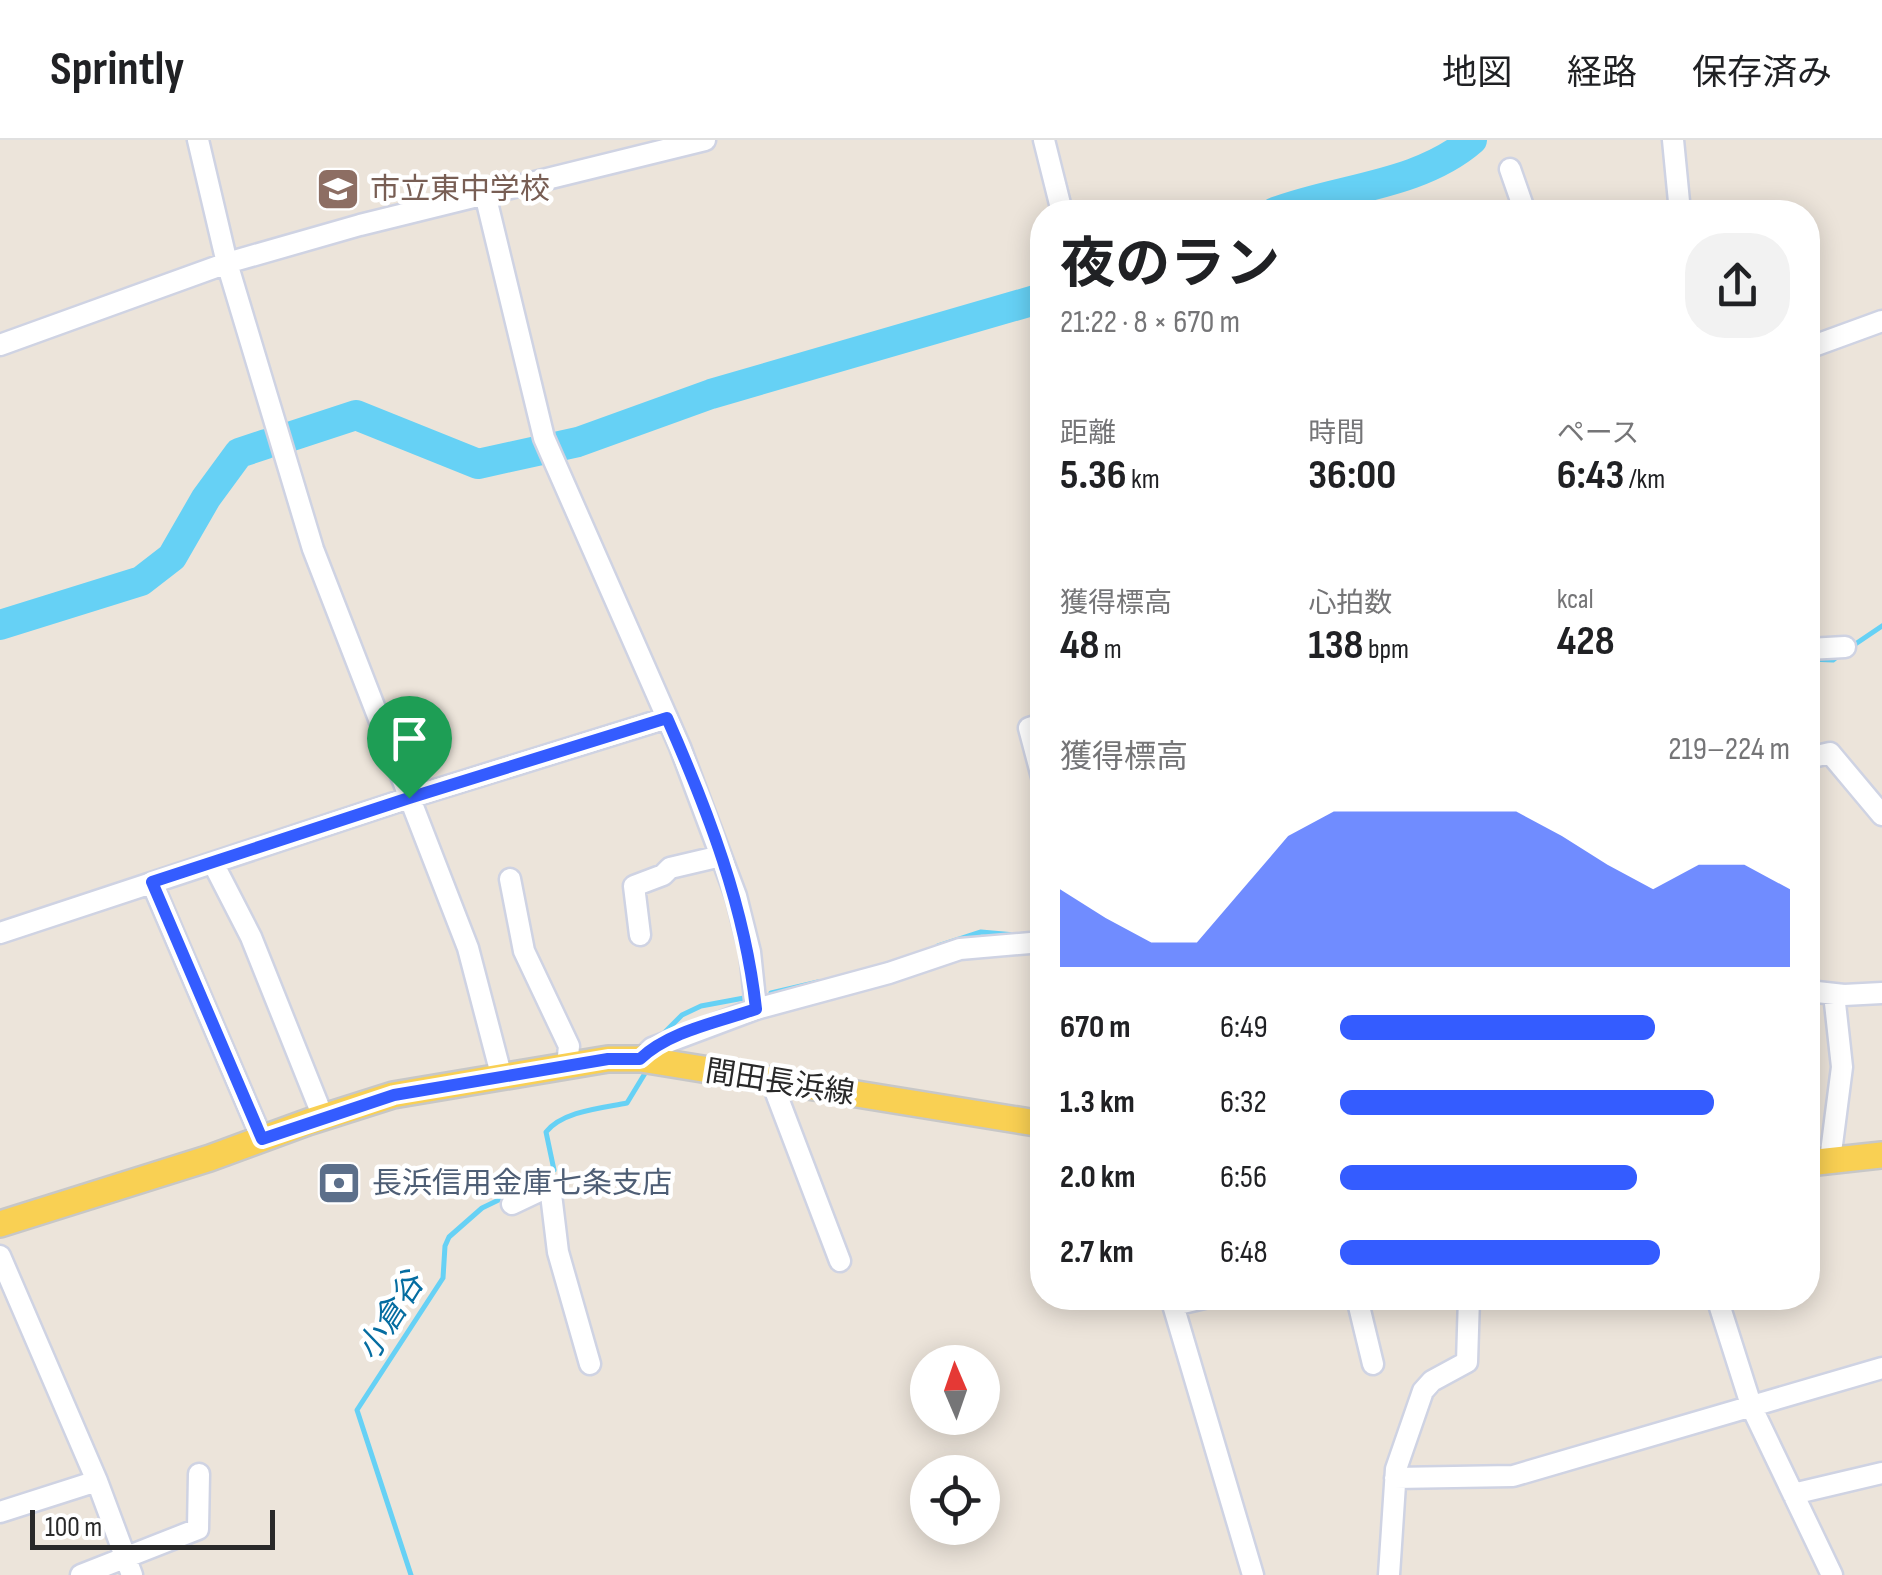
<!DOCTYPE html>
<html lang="ja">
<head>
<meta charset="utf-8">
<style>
  :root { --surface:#fff; --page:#f2f2f2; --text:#202124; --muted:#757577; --line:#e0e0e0; --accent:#345cff }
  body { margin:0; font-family:"Sofia Sans Condensed","Noto Sans JP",sans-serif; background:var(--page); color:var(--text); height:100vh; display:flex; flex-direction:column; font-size:38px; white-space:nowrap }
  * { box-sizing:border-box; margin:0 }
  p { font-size:32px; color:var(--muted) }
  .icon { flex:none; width:55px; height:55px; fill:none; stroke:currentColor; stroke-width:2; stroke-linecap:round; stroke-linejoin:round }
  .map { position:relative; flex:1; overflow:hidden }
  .panel { position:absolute; left:1030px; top:60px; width:790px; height:1110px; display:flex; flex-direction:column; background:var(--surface); border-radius:40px; box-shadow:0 5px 25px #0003 }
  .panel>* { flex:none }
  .needle { width:65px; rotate:358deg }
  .controls { position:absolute; left:910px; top:1205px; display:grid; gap:20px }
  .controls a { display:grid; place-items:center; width:90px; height:90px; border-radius:50%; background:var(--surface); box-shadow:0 5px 25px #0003; font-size:50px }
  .scale { position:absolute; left:30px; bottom:25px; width:245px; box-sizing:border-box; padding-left:10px; border:5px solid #292929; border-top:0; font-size:28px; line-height:35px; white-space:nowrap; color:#292929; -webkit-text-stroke:8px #fff; paint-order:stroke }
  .pin { position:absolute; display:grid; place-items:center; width:85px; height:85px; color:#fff; margin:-102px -42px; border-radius:50% 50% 50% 0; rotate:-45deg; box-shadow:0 0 10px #0007 }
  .pin .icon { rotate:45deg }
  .round { display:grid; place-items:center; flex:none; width:105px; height:105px; border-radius:40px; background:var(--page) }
  .headline { display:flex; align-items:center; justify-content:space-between; height:170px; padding:0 30px }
  h1 { font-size:55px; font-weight:700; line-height:75px }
  .figures { display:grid; grid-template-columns:repeat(3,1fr); gap:15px; height:170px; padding:10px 30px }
  .figures div { display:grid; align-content:center }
  .figures b { font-size:42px; font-weight:700 }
  .figures small { font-size:28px; font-weight:400 }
  .figures p { font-size:28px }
  .chart { height:280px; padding:20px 30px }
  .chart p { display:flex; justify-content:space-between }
  .chart svg { width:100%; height:180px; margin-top:10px; fill:var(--accent); opacity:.7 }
  ul { padding:0 30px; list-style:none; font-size:32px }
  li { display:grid; grid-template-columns:160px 120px 1fr; align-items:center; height:75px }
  li i { height:25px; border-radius:12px; background:var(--accent) }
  header { display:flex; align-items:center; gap:60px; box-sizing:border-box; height:140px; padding:0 50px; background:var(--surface); border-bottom:2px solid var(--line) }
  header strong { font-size:48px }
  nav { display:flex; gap:55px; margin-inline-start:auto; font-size:35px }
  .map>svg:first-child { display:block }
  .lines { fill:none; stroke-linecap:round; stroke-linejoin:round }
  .stream { stroke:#66d1f5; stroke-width:5 }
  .river { stroke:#66d1f5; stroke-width:30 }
  .minor-casing { stroke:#cfd3e3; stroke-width:25 }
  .major-casing { stroke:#c7c7c7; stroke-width:30 }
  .minor { stroke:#fff; stroke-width:20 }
  .major { stroke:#f9d053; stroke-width:25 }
  .route-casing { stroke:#fff; stroke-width:20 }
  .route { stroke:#345cff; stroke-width:12 }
  .labels { text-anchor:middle; stroke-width:9; stroke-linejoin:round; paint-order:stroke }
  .education-label { font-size:30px; fill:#785e54; stroke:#fff; text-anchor:start }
  .street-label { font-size:30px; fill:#292929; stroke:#fff }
  .service-label { font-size:30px; fill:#4e5e75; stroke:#fff; text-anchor:start }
  .water-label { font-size:32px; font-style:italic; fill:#056da1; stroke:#fff }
</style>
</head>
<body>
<header>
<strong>Sprintly</strong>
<nav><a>地図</a><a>経路</a><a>保存済み</a></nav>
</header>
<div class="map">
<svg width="1882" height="1435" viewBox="0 0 1882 1435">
  <rect width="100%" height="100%" fill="#ece4da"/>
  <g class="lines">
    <path class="stream" d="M1851,507L1882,486
      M1808,519L1833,520L1838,516
      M938,806L981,792L1015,795
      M771,853L818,842
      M663,894L682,875L701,866L744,858
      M527,1046L554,1030L546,992C563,971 602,968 627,963L647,930
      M411,1435L357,1270L443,1138L445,1106L449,1097L482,1068L513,1053"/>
    <path class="river" d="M1275,72C1338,48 1419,46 1472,0
      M292,296L356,275L478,324L578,302L711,254L1042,158
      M0,485L141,441L172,417L206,358L239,313L266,304"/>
    <g class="minor-casing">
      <path id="minor" d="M198,0L227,123L313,409L468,808L502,938
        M1044,0L1062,72
        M1673,0L1680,72
        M1510,29L1525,72
        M485,54L544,298L680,607L736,756L750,812L756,869
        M0,205L227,123L360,85L705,0
        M1808,208L1882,181
        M1808,509L1845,507
        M1042,584L1029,588L1042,637
        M1808,618L1830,613L1882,675
        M213,723L251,797L323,977
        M510,739L524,811L569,906L567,926
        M152,743L262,999
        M0,793L409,658L667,578
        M640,795L634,746L663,735L670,728L721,716
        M1808,851L1844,855L1882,853
        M641,919L652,908L756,869L889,833L960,809L1042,802
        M776,941V953L840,1121
        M1830,1020L1842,927L1834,854
        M512,1064L550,1046L558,1112L590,1224
        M0,1116L97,1341
        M1171,1158L1253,1435
        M1357,1158L1373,1224
        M1717,1158L1752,1268L1832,1435
        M1174,1165L1204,1158
        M1395,1338L1513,1336L1882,1228
        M1793,1354L1882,1333
        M0,1372L97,1341L132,1435
        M81,1435L198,1389L199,1334
        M1389,1435L1396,1329L1423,1251L1432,1241L1467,1222L1469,1158"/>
    </g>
    <g class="major-casing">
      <path id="major" d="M1808,1023L1882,1015
        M0,1084L210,1018L308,982L393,955L608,919H641L1042,984"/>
    </g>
    <use href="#minor" class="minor"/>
    <use href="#major" class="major"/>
  </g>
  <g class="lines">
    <g class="route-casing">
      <path id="route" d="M667,578C708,671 745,767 756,869C719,882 669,891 640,919H608L394,955L262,999L152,742L409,658Z"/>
    </g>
    <use href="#route" class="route"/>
  </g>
  <defs>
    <g id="school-square" transform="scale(2.25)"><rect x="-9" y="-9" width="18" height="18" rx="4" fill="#8d6e63" stroke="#fff"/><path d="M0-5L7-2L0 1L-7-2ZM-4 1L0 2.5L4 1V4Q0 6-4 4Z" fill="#fff"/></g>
    <g id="bank-square" transform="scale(2.25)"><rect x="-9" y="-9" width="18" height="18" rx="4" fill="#5c6f8a" stroke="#fff"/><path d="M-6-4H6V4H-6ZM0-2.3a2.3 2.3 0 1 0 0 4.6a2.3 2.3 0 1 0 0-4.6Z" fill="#fff"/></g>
  </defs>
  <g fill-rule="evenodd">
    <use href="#school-square" x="338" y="49"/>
    <use href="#bank-square" x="339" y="1043"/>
  </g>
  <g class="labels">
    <g class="education-label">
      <text x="370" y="59">市立東中学校</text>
    </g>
    <g class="street-label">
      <text transform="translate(780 942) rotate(9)" y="10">間田長浜線</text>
    </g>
    <g class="service-label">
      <text x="372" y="1053">長浜信用金庫七条支店</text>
    </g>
    <g class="water-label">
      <text transform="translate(390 1176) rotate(-58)" y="11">小倉谷</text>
    </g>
  </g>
</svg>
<div class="controls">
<a><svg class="needle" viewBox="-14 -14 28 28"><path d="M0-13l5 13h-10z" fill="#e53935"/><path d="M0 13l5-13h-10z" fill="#757577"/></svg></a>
<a><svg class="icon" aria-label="locate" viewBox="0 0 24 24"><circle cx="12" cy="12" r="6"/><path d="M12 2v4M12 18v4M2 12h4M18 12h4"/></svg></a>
</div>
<div class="scale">100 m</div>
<div class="pin" style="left:409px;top:658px;background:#1e9e55"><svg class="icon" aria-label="arrive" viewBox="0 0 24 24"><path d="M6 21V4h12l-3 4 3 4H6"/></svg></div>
<section class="panel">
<div class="headline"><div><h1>夜のラン</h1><p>21:22 · 8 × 670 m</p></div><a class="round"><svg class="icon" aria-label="share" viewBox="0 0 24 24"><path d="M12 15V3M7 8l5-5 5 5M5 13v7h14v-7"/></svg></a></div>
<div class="figures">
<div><p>距離</p><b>5.36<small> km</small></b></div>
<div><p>時間</p><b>36:00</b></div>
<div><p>ペース</p><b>6:43<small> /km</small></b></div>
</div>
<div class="figures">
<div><p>獲得標高</p><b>48<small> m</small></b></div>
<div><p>心拍数</p><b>138<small> bpm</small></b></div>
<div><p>kcal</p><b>428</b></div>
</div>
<div class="chart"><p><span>獲得標高</span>219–224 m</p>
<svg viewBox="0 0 160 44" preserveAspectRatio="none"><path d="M0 44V25L10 32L20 38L30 38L40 25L50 12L60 6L70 6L80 6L90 6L100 6L110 12L120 19L130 25L140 19L150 19L160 25V44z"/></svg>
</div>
<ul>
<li><b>670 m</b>6:49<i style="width:70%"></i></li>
<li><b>1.3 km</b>6:32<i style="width:83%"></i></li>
<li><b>2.0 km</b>6:56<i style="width:66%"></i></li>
<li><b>2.7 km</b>6:48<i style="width:71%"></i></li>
</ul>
</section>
</div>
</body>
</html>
